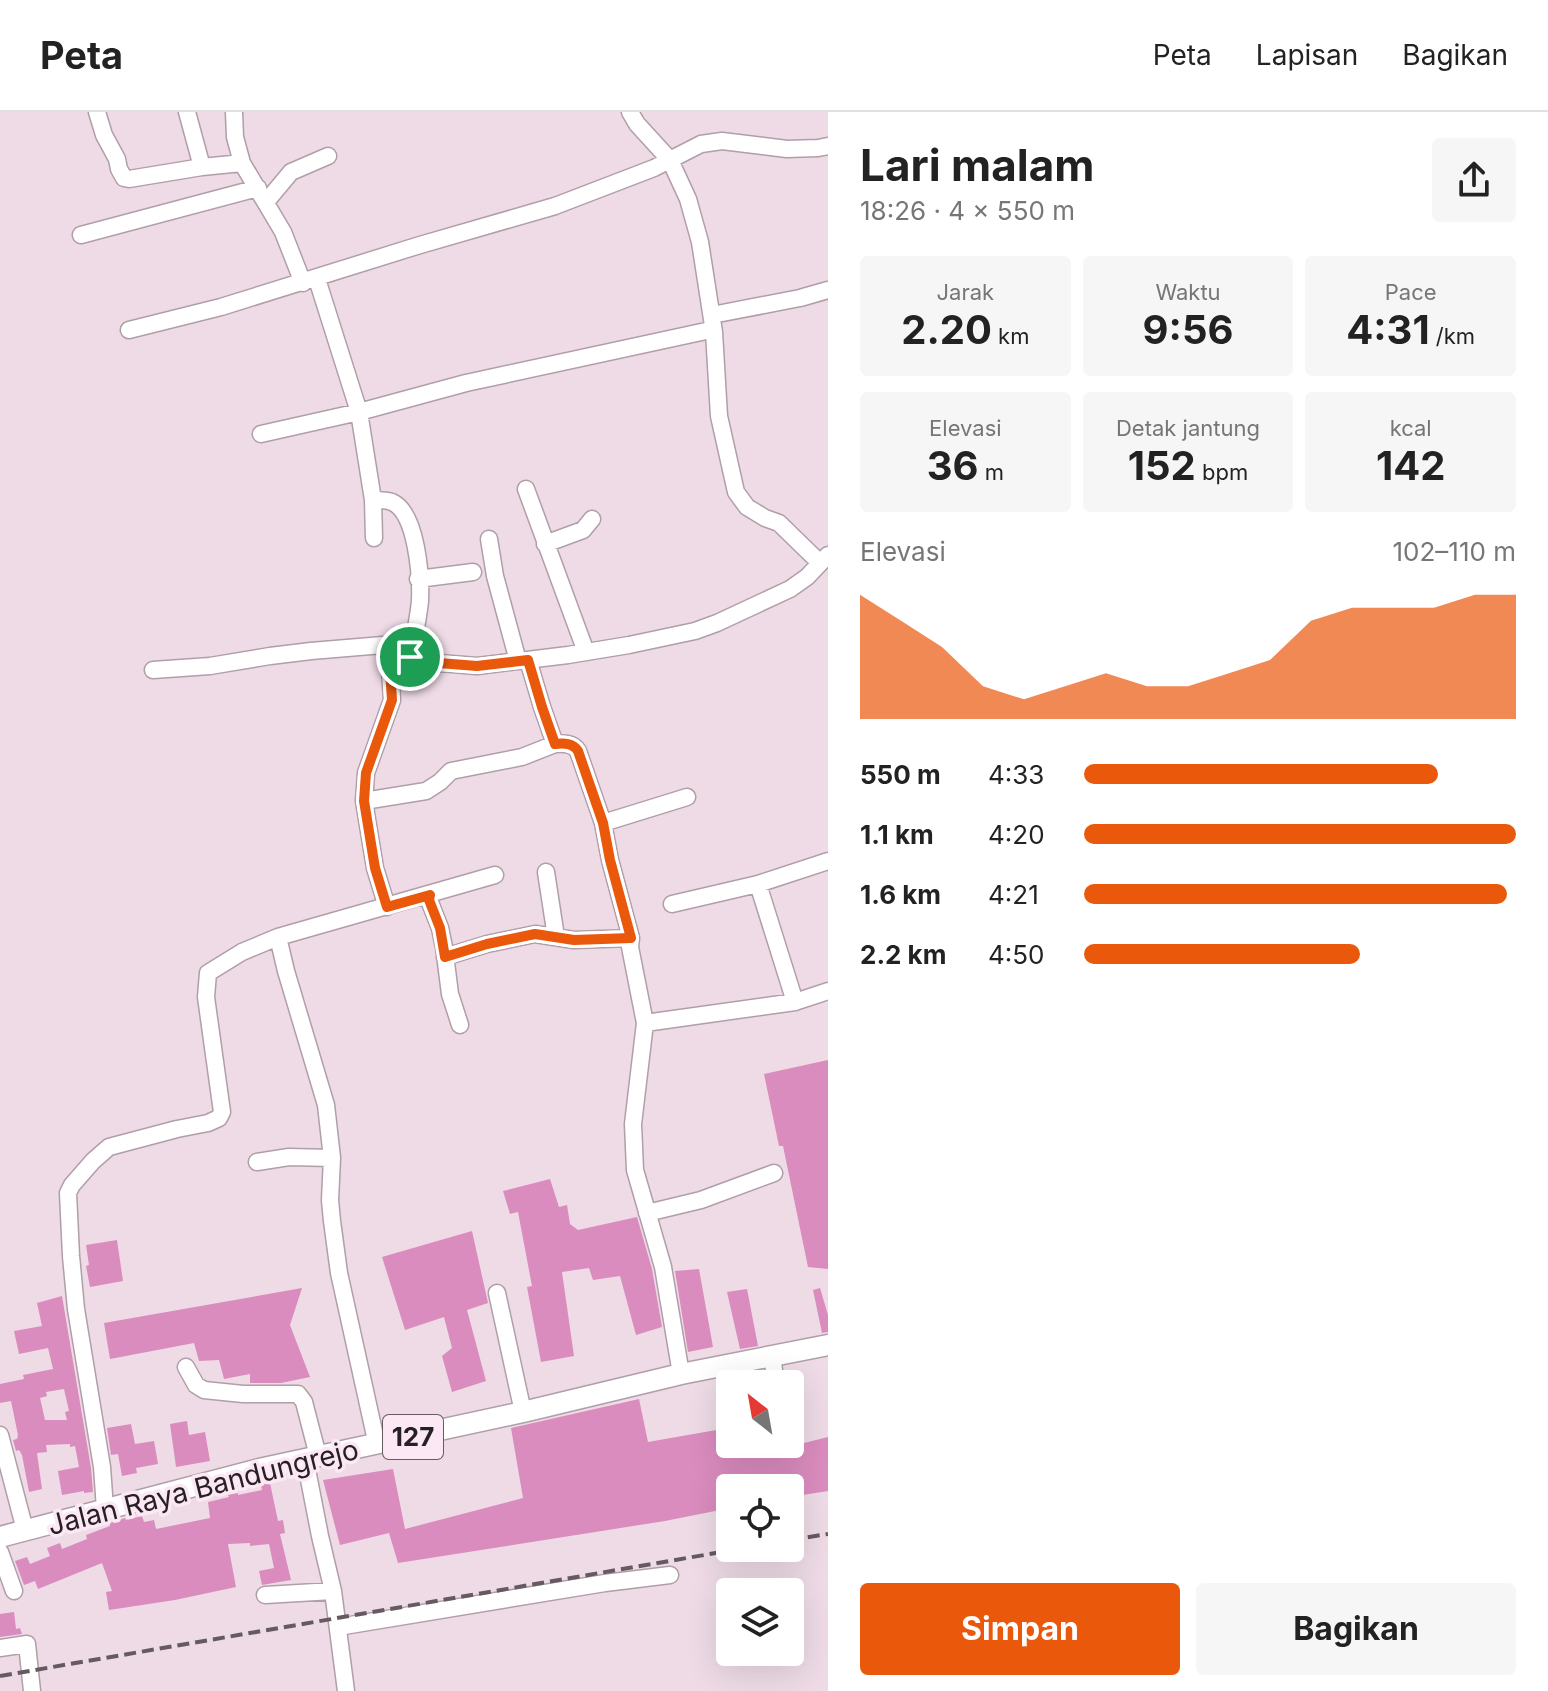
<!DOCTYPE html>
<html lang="id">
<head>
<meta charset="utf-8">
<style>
  :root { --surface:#fff; --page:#f6f6f6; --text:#222; --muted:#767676; --line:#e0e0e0; --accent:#ea580c }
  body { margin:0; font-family:Inter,sans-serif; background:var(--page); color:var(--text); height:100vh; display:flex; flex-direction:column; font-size:30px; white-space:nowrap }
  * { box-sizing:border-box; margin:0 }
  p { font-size:26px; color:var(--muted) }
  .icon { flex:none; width:44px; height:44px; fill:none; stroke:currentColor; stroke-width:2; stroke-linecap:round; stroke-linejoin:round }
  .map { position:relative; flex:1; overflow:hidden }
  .sheet { display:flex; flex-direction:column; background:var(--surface); width:720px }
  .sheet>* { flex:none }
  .needle { width:52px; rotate:329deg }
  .buttons { position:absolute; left:716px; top:1258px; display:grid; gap:16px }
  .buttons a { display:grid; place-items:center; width:88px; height:88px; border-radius:8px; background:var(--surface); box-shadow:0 8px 32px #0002; font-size:40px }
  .pin { position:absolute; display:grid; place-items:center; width:68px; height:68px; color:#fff; margin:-34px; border:4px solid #fff; border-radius:50%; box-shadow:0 2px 8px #0007 }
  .round { display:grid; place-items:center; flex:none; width:84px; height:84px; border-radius:8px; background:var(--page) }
  .head { display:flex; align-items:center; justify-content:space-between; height:136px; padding:0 32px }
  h1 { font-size:44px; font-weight:700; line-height:60px }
  .metrics { display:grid; grid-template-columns:repeat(3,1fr); gap:12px; height:136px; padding:8px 32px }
  .metrics div { display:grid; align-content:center; border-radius:8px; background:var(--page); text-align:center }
  .metrics b { font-size:40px; font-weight:700 }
  .metrics small { font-size:22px; font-weight:400 }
  .metrics p { font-size:22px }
  .chart { height:224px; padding:16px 32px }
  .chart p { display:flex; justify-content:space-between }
  .chart svg { width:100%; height:144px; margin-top:8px; fill:var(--accent); opacity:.7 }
  .action { display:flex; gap:16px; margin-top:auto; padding:16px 32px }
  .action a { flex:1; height:92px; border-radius:8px; background:var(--accent); color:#fff; font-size:32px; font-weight:700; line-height:92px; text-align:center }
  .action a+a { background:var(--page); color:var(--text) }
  ul { padding:0 32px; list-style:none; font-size:26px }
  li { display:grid; grid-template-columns:128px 96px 1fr; align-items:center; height:60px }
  li i { height:20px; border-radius:10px; background:var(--accent) }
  header { display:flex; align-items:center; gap:48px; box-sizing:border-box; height:112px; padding:0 40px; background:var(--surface); border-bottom:2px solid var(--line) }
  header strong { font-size:38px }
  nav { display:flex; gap:44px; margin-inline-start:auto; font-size:28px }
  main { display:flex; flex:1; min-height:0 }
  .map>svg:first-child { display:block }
  .building { fill:#da8cbe; fill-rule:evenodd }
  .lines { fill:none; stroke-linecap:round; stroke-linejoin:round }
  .minor-casing { stroke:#b09ea9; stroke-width:19 }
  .major-casing { stroke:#b09ea9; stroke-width:23 }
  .minor { stroke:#fff; stroke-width:16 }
  .major { stroke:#fff; stroke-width:20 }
  .rail { stroke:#645a60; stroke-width:4; stroke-dasharray:12 6; stroke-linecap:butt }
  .route-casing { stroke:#fff; stroke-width:16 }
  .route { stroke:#ea580c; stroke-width:10 }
  .labels { text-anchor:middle; stroke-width:7; stroke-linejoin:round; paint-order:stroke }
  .shield { fill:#fce8f4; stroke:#665b62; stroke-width:2 }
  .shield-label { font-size:26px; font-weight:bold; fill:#261f24 }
  .street-label { font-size:28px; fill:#261f24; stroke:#fce8f4 }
</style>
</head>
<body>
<header>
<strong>Peta</strong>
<nav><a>Peta</a><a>Lapisan</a><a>Bagikan</a></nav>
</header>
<main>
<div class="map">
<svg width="828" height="1579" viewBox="0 0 828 1579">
  <rect width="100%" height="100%" fill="#eedbe6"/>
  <path class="building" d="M828,948V1157L808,1155L783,1034H779L764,962Z
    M550,1067L559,1095L567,1093L570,1112L578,1118L637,1105L652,1157L662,1215L636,1223L620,1164L593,1168L589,1156L562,1160L574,1244L541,1250L527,1175L532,1174L518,1100L510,1102L503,1079Z
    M472,1119L488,1191L467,1198L486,1269L452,1280L442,1244L452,1236L444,1205L405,1218L382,1145Z
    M117,1128L123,1169L90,1175L86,1154L89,1153L86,1133Z
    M699,1157L713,1235L688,1240L675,1159Z
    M302,1176L290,1213L310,1265L281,1271H250V1262L224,1267L219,1248L199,1249L194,1231L110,1247L104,1211Z
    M820,1176L828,1203V1220L822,1221L813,1178Z
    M747,1177L758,1234L740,1237L727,1180Z
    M62,1184L91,1356L93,1380L84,1381V1379L62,1383L58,1359L79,1355L75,1334L70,1335V1332L46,1333L47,1340L37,1341L42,1377L29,1380L22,1343L19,1338L16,1339L13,1328L17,1327L18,1323L11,1289L0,1291V1272L24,1267L23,1263L53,1257L48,1236L19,1242L14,1219L42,1214L37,1191ZM64,1277L69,1299L65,1300L67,1308H45L40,1286L47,1284L46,1280Z
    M639,1287L648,1330L722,1317L727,1325H730V1332H788V1335L828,1325V1379L790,1385V1376H730V1396L665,1409L398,1451L389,1421L340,1433L323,1368L393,1357L405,1417L523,1386L511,1316Z
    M187,1309L189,1323L205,1320L210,1349L176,1355L170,1312Z
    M131,1312L135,1332L154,1329L158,1352L136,1356L137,1361L122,1364L118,1342L111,1343L107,1316Z
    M270,1371L278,1409L283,1408L285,1421L280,1422L291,1468L262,1473L259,1459L274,1456L269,1432L250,1434V1431L228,1432L236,1475L175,1488L109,1498L106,1480L112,1479L102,1451L38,1477L35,1469L24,1473L15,1449L27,1445L30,1452L50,1444L47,1436L60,1431L62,1437L87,1427L86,1423L110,1414L109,1411L125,1406L126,1408L142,1404L144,1410L154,1408L156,1417L210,1406L208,1390L229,1385L228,1383L238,1381V1383L262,1378L261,1373Z
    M14,1500L16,1517L20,1516L22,1522L0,1525V1502Z"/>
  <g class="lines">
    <g class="minor-casing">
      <path id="minor" d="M97,0L104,23L117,47L119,57L124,66L129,67L202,55
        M187,0L202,55L242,51
        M234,0L235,25L242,51L283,120L303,171
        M630,0L637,12L670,48L688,87L700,130L714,220L719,304L736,380L747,395L765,406L779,411L819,450
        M266,90L291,60L328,44
        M81,123L258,76
        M317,167L359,300L373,388L374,426
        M712,203L800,186L828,178
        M129,218L221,195L420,133L555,94L654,56L701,32L722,29L787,37L818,36L828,34
        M261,322L359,300L466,271L706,219L714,220
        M526,377L586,540
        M373,388C379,388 387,388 392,390C417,401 421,465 420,489C418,508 414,527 410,545L394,542L390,558L392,588L366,661L364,689L375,756L387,795
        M489,427L495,464L518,549
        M545,432L583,418L592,407
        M418,467L473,460
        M410,545L439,551L477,554L568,543L629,533L695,519L717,511L790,477L807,465L828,443
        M528,548L542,595L555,632C564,631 573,631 578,639L603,711L610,748L631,826L630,835L645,911L633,1012L635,1058L663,1155L681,1262
        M153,558L210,554L270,544L311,539L383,533L394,542
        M364,689L426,679L440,670L451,659L522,645L555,632
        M603,711L687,685
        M546,760L556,825
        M758,772L795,890
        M430,783L429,788L440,816L444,835L450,882L460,913
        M672,792L758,772L828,749
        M445,845L487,832L535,822L574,828L631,826
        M645,911L795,890L828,879
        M257,1050L289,1045L332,1046
        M647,1101L701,1088L774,1061
        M497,1181L523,1300
        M772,1244L776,1272
        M186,1255L196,1273L204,1278L243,1282H298L304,1290L318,1344
        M0,1323L25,1418
        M377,1333L339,1161L332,1109L330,1088L332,1046L326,993L286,859L278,825L495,763
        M305,1347L320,1424L333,1479L346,1579
        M105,1397L102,1355L76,1197L71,1144L68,1081L72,1073L93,1049L109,1035L177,1017L208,1011L219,1006L222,1000L206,885L208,861L242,840L278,825
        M0,1440L14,1479
        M265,1483L333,1479
        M338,1515L605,1471L670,1463
        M0,1536L27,1532L32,1579"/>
    </g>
    <g class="major-casing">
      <path id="major" d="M0,1425L259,1357L523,1300L681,1262L828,1233"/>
    </g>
    <use href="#minor" class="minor"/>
    <use href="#major" class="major"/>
    <path class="rail" d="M790,1428L828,1422
      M0,1564L745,1436"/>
  </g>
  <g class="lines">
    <g class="route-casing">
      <path id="route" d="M394,542L439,551L477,554L528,548L542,595L555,632C564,631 573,631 578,639L603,711L610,748L631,826L574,828L535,822L487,832L445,845L440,816L429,788L430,783L387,795L375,756L364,689L366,661L392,588L390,558Z"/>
    </g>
    <use href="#route" class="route"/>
  </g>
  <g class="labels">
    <rect class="shield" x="383" y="1303" width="60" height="44" rx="6"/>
    <g class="shield-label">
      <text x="413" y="1334">127</text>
    </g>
    <g class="street-label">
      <text transform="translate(203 1375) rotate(-14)" y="10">Jalan Raya Bandungrejo</text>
    </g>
  </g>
</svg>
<div class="buttons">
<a><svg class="needle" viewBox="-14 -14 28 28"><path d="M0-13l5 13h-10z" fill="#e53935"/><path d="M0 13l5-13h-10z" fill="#767676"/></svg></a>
<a><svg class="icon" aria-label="locate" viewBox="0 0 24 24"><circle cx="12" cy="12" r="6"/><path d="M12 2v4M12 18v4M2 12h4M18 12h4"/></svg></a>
<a><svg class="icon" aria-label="layers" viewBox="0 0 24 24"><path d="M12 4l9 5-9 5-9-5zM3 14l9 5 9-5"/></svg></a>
</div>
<div class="pin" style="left:410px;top:545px;background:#1e9e55"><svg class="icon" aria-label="arrive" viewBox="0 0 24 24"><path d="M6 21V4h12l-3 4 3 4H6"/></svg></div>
</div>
<section class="sheet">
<div class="head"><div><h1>Lari malam</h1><p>18:26 · 4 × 550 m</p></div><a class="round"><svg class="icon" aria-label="share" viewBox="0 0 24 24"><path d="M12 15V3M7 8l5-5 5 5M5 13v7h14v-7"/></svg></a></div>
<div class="metrics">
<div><p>Jarak</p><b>2.20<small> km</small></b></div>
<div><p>Waktu</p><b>9:56</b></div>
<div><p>Pace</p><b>4:31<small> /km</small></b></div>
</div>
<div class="metrics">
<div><p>Elevasi</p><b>36<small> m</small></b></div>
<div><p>Detak jantung</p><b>152<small> bpm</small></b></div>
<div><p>kcal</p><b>142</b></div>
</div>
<div class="chart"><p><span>Elevasi</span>102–110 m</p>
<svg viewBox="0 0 160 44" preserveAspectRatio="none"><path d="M0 44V6L10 14L20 22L30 34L40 38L50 34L60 30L70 34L80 34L90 30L100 26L110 14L120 10L130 10L140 10L150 6L160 6V44z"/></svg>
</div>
<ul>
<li><b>550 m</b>4:33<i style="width:82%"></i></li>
<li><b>1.1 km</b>4:20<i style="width:100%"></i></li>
<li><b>1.6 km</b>4:21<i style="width:98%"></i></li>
<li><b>2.2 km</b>4:50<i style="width:64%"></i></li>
</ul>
<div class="action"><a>Simpan</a><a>Bagikan</a></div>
</section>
</main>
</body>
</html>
